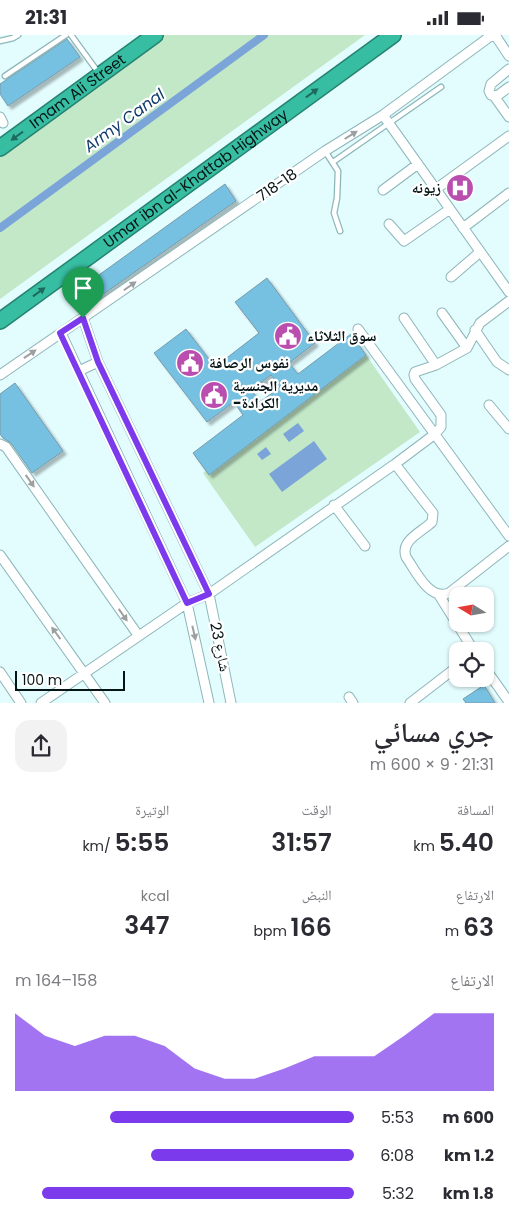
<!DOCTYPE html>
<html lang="ar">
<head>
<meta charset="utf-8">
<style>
  :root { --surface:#fff; --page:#f2f2f3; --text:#2b2b33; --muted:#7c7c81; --accent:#7c3aed }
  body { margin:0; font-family:Poppins,"Noto Naskh Arabic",sans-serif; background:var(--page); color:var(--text); direction:rtl; height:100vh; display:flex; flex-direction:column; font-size:19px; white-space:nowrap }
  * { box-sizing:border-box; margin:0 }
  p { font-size:16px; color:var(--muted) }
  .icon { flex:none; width:28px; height:28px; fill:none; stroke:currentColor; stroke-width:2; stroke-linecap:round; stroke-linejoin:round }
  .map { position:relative; height:668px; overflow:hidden; direction:ltr }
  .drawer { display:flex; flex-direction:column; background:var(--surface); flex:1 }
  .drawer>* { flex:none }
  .needle { width:32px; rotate:281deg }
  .fabs { position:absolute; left:449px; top:552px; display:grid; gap:10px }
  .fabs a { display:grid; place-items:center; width:45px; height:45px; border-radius:10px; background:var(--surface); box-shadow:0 1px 4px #0004; font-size:25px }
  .scale { position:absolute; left:15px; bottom:12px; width:110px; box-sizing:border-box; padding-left:5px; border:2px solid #051415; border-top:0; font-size:14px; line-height:18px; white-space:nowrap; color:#051415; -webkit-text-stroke:4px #fff; paint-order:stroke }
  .pin { position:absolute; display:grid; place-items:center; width:42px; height:42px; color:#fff; margin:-51px -21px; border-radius:50% 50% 50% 0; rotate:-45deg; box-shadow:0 0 5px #0007 }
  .pin .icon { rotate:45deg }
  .round { display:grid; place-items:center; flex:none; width:52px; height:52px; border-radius:15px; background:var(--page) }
  .overview { display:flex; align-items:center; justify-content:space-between; height:85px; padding:0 15px }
  h1 { font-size:28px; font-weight:600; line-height:38px }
  .metrics { display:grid; grid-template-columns:repeat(3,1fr); gap:8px; height:85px; padding:5px 15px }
  .metrics div { display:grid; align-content:center }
  .metrics b { font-size:25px; font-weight:600 }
  .metrics small { font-size:14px; font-weight:400 }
  .metrics p { font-size:14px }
  .chart { height:140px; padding:10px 15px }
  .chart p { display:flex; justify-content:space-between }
  .chart svg { width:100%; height:90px; margin-top:5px; fill:var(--accent); opacity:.7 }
  ul { padding:0 15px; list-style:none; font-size:16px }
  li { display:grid; grid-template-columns:80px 60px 1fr; align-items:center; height:38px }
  li i { height:12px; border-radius:6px; background:var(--accent) }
  .status { display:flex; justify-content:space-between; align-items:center; height:35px; padding:0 25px; background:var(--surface); direction:ltr }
  .status svg { height:14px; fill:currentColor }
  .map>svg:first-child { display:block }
  .green { fill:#c2e8c8 }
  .water { fill:#7ba5d8 }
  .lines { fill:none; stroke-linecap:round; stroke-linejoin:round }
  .canal { stroke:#7ba5d8; stroke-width:8 }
  .building { fill:#76c1e1; stroke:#789aaa; fill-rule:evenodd; filter:url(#shadow) }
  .service-casing { stroke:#8db6b9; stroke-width:7 }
  .minor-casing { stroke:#8db6b9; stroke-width:11 }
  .motorway-casing { stroke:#268271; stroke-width:18 }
  .service { stroke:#fff; stroke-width:4.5 }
  .minor { stroke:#fff; stroke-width:9 }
  .motorway { stroke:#37bea2; stroke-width:15 }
  .oneway { fill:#1e695c }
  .oneway2 { fill:#9ba1a1 }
  .route-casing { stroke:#fff; stroke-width:10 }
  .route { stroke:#7c3aed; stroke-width:6 }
  .labels { text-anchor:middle; stroke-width:4.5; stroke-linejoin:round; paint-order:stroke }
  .street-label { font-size:15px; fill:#051415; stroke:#fff }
  .poi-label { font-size:15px; font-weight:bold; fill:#051415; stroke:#fff; text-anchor:start }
  .water-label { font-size:16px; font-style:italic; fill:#103c6b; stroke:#fff }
</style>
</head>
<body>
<div class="status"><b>21:31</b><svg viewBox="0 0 49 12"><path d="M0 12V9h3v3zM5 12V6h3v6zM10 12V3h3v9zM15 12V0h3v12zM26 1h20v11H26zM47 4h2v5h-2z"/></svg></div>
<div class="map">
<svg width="509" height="668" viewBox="0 0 509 668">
  <defs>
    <filter id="shadow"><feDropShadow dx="3.5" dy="3.5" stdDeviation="1" flood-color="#0004"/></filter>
  </defs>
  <rect width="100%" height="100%" fill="#e3fcfe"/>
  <path class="green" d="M161,0H365L0,264V118Z
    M366,320L420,397L255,512L203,438Z"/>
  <path class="water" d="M298,388L304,396L289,407L283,399Z
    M314,406L327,424L282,457L269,439Z
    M266,412L271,419L262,425L257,419Z"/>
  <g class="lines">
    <path class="canal" d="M0,193L264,0"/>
  </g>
  <path class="building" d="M67,4L80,22L8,71L0,59V49Z
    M225,149L236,166L92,267L93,268L84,273L74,258Z
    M267,243L315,308L289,328L298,339L351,299L366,320L209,440L193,418L243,380L234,367L207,387L154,318L186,294L215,332L259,298L235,267ZM271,340L280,352L260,367L251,355Z
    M15,348L63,416L32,438L11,408L3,403L0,399V359Z
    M484,650L495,668H466L463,664Z"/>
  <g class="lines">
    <g class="service-casing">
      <path id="service" d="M71,0L98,37
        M0,6L13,3L18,0
        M5,41L66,0
        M325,116L338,136L337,163L334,178L340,196
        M333,127L441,52"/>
    </g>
    <g class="minor-casing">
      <path id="minor" d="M495,0L509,21
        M509,34L491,49L489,56L491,60L497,61L509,52
        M494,61L509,82
        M383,80L509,257
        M0,82L3,88
        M436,154L509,101
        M383,155L418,129
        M389,189L404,206L450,174
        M463,193L509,158
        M451,242L480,217
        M442,278L467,313
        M83,283L98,327L209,559L231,668
        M404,283L436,330
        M358,294L509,501
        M475,295L497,327L509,335
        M61,298L187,568L209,668
        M79,336L98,327
        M0,340L325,116L383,80L492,0
        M489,370L509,394
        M0,409L6,412L138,600
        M395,429L433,478L432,487C422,497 400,505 406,522C416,536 429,566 449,558L509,511
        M334,470L365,511
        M0,520L105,668
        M439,560L474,616
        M485,633L509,667
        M0,637L21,668
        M349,662L353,668
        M41,668L187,568L209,559L395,429L435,399L441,392V380L415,344L414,340L415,337L436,330L467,313L480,288L509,266
        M410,668L458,631"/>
    </g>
    <g class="motorway-casing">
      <g id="motorway">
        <path id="s1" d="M0,113L155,0"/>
        <path id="s2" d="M0,286L393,0"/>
      </g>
    </g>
    <use href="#service" class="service"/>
    <use href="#minor" class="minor"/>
    <use href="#motorway" class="motorway"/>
  </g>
  <defs><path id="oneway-solid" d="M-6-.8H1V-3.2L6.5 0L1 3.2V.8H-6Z" transform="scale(1.25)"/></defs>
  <g class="oneway">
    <use href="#oneway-solid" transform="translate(312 58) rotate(-36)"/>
    <use href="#oneway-solid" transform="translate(17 101) rotate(144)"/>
    <use href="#oneway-solid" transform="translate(39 257) rotate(-36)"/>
  </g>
  <g class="oneway2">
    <use href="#oneway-solid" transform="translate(351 100) rotate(-32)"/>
    <use href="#oneway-solid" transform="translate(130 251) rotate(-35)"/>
    <use href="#oneway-solid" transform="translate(30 319) rotate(-34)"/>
    <use href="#oneway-solid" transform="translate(30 446) rotate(55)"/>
    <use href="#oneway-solid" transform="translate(123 580) rotate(55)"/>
    <use href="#oneway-solid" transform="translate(56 598) rotate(-126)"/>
    <use href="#oneway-solid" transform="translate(194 598) rotate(77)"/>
  </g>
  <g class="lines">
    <g class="route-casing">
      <path id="route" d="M83,283L98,327L209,559L187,568L60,298Z"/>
    </g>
    <use href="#route" class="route"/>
  </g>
  <defs>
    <g id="hospital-disc" transform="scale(1.4375)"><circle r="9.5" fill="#b94eaf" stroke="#fff"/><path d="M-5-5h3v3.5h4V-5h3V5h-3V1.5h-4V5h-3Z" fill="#fff"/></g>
    <g id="civic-disc" transform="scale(1.4375)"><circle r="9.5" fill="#b94eaf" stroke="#fff"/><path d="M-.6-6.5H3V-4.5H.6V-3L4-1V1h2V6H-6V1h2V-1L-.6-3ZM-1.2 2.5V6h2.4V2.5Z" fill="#fff"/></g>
  </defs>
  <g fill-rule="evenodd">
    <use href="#hospital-disc" x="460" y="153"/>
    <use href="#civic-disc" x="288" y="301"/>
    <use href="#civic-disc" x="190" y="328"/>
    <use href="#civic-disc" x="214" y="360"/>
  </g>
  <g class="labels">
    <g class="street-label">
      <text dy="5" stroke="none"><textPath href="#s1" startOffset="96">Imam Ali Street</textPath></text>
      <text dy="5" stroke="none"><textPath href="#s2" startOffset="242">Umar ibn al-Khattab Highway</textPath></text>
      <text transform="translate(277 150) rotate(-35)" y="5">718-18</text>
      <text transform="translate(220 612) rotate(78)" y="5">شارع 23</text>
    </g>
    <g class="poi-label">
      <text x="441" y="158" text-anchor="end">زيونه</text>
      <text x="307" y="306">سوق الثلاثاء</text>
      <text x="209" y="333">نفوس الرصافة</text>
      <text x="233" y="356">مديرية الجنسية<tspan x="233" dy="17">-الكرادة</tspan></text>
    </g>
    <g class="water-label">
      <text transform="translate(124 85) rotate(-36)" y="6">Army Canal</text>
    </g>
  </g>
</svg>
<div class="fabs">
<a><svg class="needle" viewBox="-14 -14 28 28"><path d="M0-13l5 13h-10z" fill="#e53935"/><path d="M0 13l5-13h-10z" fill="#7c7c81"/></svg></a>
<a><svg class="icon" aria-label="locate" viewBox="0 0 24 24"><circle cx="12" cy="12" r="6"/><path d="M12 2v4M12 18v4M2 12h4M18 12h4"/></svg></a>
</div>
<div class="scale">100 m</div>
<div class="pin" style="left:83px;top:283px;background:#1e9e55"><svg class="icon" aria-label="arrive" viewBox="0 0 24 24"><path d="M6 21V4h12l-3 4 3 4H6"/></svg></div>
</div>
<section class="drawer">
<div class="overview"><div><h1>جري مسائي</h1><p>21:31 · 9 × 600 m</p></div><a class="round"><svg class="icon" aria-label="share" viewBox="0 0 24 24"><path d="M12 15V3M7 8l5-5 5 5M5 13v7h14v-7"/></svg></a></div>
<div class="metrics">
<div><p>المسافة</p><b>5.40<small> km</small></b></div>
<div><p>الوقت</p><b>31:57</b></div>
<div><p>الوتيرة</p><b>5:55<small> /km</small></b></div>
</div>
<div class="metrics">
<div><p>الارتفاع</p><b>63<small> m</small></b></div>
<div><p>النبض</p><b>166<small> bpm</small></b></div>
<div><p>kcal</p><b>347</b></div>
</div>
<div class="chart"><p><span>الارتفاع</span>158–164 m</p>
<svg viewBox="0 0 160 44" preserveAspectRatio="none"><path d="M0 44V6L10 17L20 22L30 17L40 17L50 22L60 33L70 38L80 38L90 33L100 27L110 27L120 27L130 17L140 6L150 6L160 6V44z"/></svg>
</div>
<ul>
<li><b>600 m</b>5:53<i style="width:72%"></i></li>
<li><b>1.2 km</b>6:08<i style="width:60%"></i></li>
<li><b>1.8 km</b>5:32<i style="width:92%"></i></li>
</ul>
</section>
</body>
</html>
